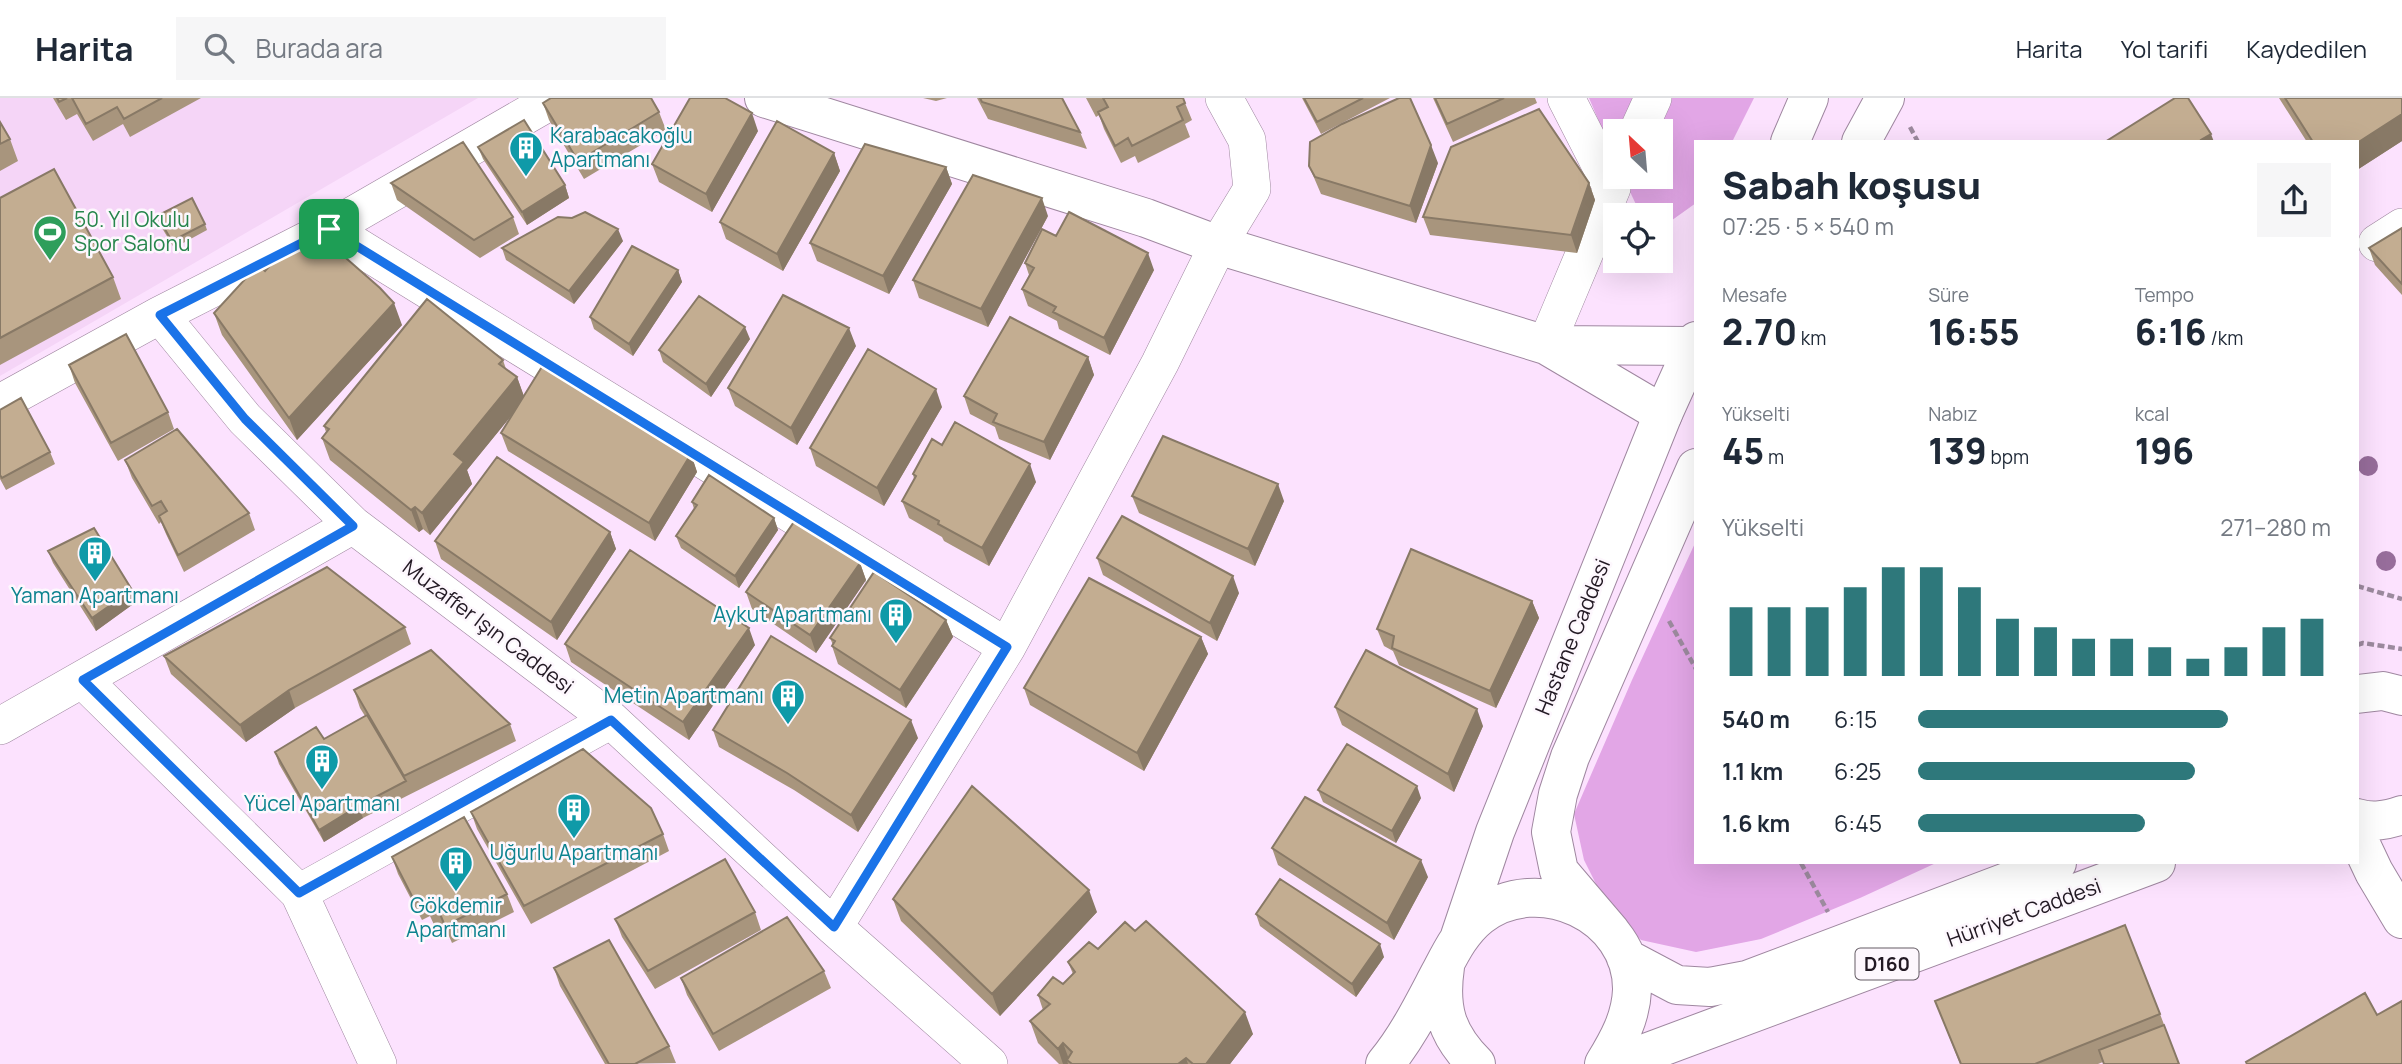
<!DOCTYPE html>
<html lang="tr">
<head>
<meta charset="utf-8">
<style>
  :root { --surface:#fff; --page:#f6f6f7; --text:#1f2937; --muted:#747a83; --line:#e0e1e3; --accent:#2e787b }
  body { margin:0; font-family:Manrope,sans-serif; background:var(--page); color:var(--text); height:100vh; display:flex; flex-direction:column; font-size:26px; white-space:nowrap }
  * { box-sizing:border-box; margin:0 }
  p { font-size:23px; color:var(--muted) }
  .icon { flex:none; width:38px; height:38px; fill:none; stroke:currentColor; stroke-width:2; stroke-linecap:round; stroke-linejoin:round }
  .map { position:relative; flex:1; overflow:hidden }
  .details { position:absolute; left:1694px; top:42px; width:665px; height:724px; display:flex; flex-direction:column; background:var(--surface); border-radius:0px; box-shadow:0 7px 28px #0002 }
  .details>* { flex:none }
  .needle { width:46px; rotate:334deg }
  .buttons { position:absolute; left:1603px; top:21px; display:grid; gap:14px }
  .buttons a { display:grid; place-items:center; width:70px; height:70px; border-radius:0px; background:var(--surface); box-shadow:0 7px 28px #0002; font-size:35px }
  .pin { position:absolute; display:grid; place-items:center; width:60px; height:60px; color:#fff; margin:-30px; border-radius:14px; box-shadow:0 4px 10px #0006 }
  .round { display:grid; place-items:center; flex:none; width:74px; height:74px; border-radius:0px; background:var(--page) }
  .overview { display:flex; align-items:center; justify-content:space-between; height:119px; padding:0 28px }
  h1 { font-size:38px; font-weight:800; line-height:52px }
  .metrics { display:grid; grid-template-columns:repeat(3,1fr); gap:10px; height:119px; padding:7px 28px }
  .metrics div { display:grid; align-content:center }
  .metrics b { font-size:35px; font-weight:800 }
  .metrics small { font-size:19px; font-weight:400 }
  .metrics p { font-size:19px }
  .chart { height:196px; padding:14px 28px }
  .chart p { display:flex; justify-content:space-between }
  .chart svg { width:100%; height:126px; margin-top:7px; stroke:var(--accent); stroke-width:6 }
  ul { padding:0 28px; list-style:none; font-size:23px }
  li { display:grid; grid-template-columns:112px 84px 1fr; align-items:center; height:52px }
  li i { height:18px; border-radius:9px; background:var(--accent) }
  header { display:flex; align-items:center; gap:42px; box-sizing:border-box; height:98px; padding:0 35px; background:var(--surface); border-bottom:2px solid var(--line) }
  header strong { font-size:33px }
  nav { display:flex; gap:38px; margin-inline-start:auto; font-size:24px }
  .search { width:490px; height:63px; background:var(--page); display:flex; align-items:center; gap:18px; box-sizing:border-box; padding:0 24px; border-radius:0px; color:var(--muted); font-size:26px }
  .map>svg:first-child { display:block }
  .built { fill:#f5d5f7 }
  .green { fill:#e2a6e6 }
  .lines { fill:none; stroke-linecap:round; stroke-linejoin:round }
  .street-casing { stroke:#9f87a0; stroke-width:38 }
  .secondary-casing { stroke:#9f87a0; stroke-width:40 }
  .primary-casing { stroke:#9f87a0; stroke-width:40 }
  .path { stroke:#9c8a9e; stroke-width:4.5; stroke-dasharray:7 3.5; stroke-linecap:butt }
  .street { stroke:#fff; stroke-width:37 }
  .secondary { stroke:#fff; stroke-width:38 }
  .primary { stroke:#fff; stroke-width:38 }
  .tree { fill:#976d9b }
  .wall { fill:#a8957d }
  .shaded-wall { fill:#887966 }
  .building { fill:#c3ad91; stroke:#887966; stroke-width:2 }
  .route-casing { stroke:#fff; stroke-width:14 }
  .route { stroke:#1a73e8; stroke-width:9 }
  .labels { text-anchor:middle; stroke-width:5; stroke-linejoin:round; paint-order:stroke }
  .shield { fill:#fdf7fd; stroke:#645c64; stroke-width:2 }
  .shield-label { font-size:19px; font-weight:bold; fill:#221923 }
  .culture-label { font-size:21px; fill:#0d838f; stroke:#fdf7fd }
  .leisure-label { font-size:21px; fill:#27864d; stroke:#fdf7fd; text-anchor:start }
  .street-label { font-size:21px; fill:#221923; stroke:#fdf7fd }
</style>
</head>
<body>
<header>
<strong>Harita</strong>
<div class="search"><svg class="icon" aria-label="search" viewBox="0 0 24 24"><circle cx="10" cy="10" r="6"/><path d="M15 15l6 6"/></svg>Burada ara</div>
<nav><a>Harita</a><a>Yol tarifi</a><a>Kaydedilen</a></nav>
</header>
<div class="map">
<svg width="2402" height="966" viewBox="0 0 2402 966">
  <rect width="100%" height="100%" fill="#fce2fe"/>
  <path class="built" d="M0,0H478L0,278Z"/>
  <path class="green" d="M1589,0H1754L1732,44H1696V105L1661,130V117H1641L1623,79H1661V33H1615V61Z
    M1696,443V765H1936L1860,800L1761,841L1696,854L1641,842L1608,810L1584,762L1574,716L1632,582Z"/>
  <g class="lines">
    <g class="street-casing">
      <path id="street" d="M1638,33L1653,0
        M329,131L1007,549
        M2377,145L2402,129
        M160,217L245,321L353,427L611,622L834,829L989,966
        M1546,247L1612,90L1566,0
        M0,305L160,217L329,131L556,0
        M83,582L299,795L378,966
        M0,628L353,427
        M299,795L611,622
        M834,829L1007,549L1160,265L1218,147L1252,91L1247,42L1224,0"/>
    </g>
    <g class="secondary-casing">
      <path id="secondary" d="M764,0L1146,120L1218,147L1546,247L1663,316
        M1548,247L1693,248"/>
    </g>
    <g class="primary-casing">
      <path id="primary" d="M1790,44L1809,0
        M1861,44L1885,0
        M2357,596L2383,593L2402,598
        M2357,720C2373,725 2387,722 2402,717
        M2357,738L2374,774L2402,821
        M1611,834L1559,773L1551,734L1558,696L1570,659L1696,370
        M1460,838L1495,734L1663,316L1696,243
        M1626,860L1677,887L1710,889L1747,882L2057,765
        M1445,869C1439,910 1446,936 1476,966
        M1385,966C1408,938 1423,907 1440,875C1451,854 1461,833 1480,818C1538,773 1633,816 1632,892C1631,920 1618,943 1604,966
        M1616,966L2156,765"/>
    </g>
    <path class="path" d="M1910,29L1918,44
      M2357,488L2402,501
      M1669,523L1696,571
      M2357,547L2363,545L2402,551
      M1801,765L1828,814"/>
    <use href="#street" class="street"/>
    <use href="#secondary" class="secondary"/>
    <use href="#primary" class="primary"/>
  </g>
  <g class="tree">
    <circle cx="2368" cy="368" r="10"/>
    <circle cx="2386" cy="463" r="10"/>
  </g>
  <path class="wall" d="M53,0H201L130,39L123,26L93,43L77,16L66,22Z
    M923,0H947L936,3Z
    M977,0H1062L1080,34L1087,51L988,21Z
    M1086,0H1183L1192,22L1185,26L1190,39L1138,65L1135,58L1121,65L1104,31L1099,17L1096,19Z
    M1302,0H1390L1321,36Z
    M1433,0H1535L1537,5L1453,44Z
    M2279,0H2402V43L2357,72V44H2307Z
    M543,5L659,14L666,32L584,81L549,22Z
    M0,24L10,41L18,63L0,73Z
    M758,33L712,114L659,84L652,66Z
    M478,49L565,87L569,100L527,127L483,61Z
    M834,55L840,73L783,173L726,141L720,124Z
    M1438,65L1416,125L1321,96L1309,68Z
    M946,69L952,86L889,196L817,163L810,145Z
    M391,85L513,119L519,136L480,160L397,102Z
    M1589,85L1595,102L1577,155L1430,137L1423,119Z
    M0,100L113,179L121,201L0,267Z
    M157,118L205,126L207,132L174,150L159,125Z
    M1048,118L988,229L919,200L913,182Z
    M2402,130V197L2375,167L2369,150Z
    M1056,138L1154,172L1110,257L1059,231L1057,223L1028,208L1022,191L1029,177L1025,165Z
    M623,143L574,206L506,162L502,150Z
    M292,155L402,227L297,342L222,237L214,215L265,173Z
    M678,172L682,184L633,258L594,231L590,219Z
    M750,241L711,299L663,264L659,252Z
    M856,248L797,347L735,308L728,290Z
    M1088,259L1094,277L1050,362L999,341L995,329L970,316L964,298Z
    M503,262L506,271L517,279L524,299L691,356L697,374L655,443L508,353L501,335L515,313L467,372L472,386L430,437L423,431L419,434L330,362L322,340L326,334L324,328Z
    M69,267L168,314L174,331L118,363L75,285Z
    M942,309L884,408L816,368L810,350Z
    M0,312L50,354L55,366L6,392L0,381Z
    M942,347L1036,384L989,468L944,443L942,439L909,420L902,403L914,381L913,376Z
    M125,362L249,415L255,432L184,474L166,436L161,424L159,426L132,380Z
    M1132,398L1284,403L1255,468L1139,415Z
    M692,404L774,420L778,432L739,490L681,450L676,438L694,411Z
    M610,434L616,451L557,542L441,461L435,443Z
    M48,453L132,492L136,504L96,533L53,465Z
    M1097,460L1239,495L1217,543L1103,477Z
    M860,465L866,482L816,555L752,511L746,494Z
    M1532,503L1539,520L1496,610L1399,567L1393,553L1384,548L1377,531Z
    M946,522L953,539L906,610L838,566L832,548L833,547L830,540Z
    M405,529L411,546L295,610L246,644L171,576L164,558Z
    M1201,539L1208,556L1144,673L1030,607L1024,590Z
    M565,546L755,547L689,642L571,564Z
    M354,592L510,626L516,643L363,720L324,744L279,666L275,654L324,641L365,618L360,610Z
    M1335,609L1483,628L1454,694L1342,627Z
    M713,632L918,640L858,734L794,692L719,649Z
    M1318,692L1421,700L1396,745L1323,704Z
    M471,714L663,736L669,753L531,826L477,731Z
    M1272,750L1428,779L1394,842L1278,767Z
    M392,759L507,796L514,814L452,845L445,829L436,831L430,818L422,822L398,776Z
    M893,801L1097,814L1000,918L901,823Z
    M755,814L761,832L655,891L622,839L615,821Z
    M1256,816L1384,859L1356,899L1260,828Z
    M1098,851L1253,936L1230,966H1059L1038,945L1030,923L1043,912L1038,897L1063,886L1073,876L1068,864Z
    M554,870L669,948L676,965L605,966L560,888Z
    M824,873L831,890L719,953L687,897L681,880Z
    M1935,903L2160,916L2179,966L2103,964L2098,966H1960Z"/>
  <path class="shaded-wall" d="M752,15L758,33L712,114L706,96Z
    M2402,16V43L2357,72V45Z
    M2211,36L2214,44H2202L2201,42Z
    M1431,47L1438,65L1416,125L1410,108Z
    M834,55L840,73L783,173L777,156Z
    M946,69L952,86L889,196L883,178Z
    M1589,85L1595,102L1577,155L1571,137Z
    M565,87L569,100L527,127L522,114Z
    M1042,100L1048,118L988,229L981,211Z
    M618,131L623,143L574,206L569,193Z
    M1148,155L1154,172L1110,257L1104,240Z
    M678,172L682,184L633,258L629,246Z
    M394,205L402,227L297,342L289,320Z
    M745,229L750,241L711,299L706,286Z
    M849,230L856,248L797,347L791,330Z
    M1088,259L1094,277L1050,362L1044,344Z
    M517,279L525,301L467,372L472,386L430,437L422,415L454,356Z
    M936,291L942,309L884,408L877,390Z
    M691,356L697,374L655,443L649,425Z
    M1030,366L1036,384L989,468L982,450Z
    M1278,386L1284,403L1255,468L1248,451Z
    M415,409L423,431L419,434L411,412Z
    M774,420L778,432L739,490L735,478Z
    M610,434L616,451L557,542L551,524Z
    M860,465L866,482L816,555L810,537Z
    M1233,478L1239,495L1217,543L1210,525Z
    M132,492L136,504L96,533L92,520Z
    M1532,503L1539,520L1496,610L1490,593Z
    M946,522L953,539L906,610L900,592Z
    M749,530L755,547L689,642L683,624Z
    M1201,539L1208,556L1144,673L1137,655Z
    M289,592L295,610L246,644L240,627Z
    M1477,611L1483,628L1454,694L1448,676Z
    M911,622L918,640L858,734L851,717Z
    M1417,688L1421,700L1396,745L1392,733Z
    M358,708L363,720L324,744L319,732Z
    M1421,762L1428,779L1394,842L1387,825Z
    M1089,792L1097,814L1000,918L992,896Z
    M1380,846L1384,859L1356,899L1352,886Z
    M1245,914L1253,936L1230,966H1206Z
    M1063,945L1070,964L1067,962L1068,966H1063L1058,951Z
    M1186,960L1188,966H1178Z"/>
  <path class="building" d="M57,0H67L59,4Z
    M72,0H162L124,21L117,9L86,26Z
    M551,0H651L659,14L578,63L543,5Z
    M690,0H725L752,15L706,96L652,66Z
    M980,0H1062L1080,34L982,4Z
    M1103,0H1183L1185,5L1177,9L1183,22L1132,48L1128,40L1115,48L1098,14L1108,9Z
    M1304,0H1363L1317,24Z
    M1399,0H1410L1431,47L1410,108L1315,79L1309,68L1310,44L1342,26Z
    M1435,0H1504L1447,26Z
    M2175,0H2188L2211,36L2201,42L2202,44H2105Z
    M2285,0H2402V16L2357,45V44H2313Z
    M1539,11L1589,85L1571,137L1423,119L1451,49Z
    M524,22L565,87L522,114L478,49Z
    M777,23L834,55L777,156L720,124Z
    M0,24L10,41L0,46Z
    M463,44L513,119L474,142L391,85Z
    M865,46L946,69L883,178L810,145Z
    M54,71L113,179L0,240V100Z
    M973,77L1042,100L981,211L913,182Z
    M192,100L205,126L172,143L157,118Z
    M585,114L618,131L569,193L502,150L558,119L572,120Z
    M1069,114L1148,155L1104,240L1053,214L1056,209L1022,191L1034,170L1025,165L1042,131L1056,138Z
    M2402,130V186L2369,150Z
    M314,132L380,190L394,205L289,320L214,215L258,167L265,173L286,150L292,155Z
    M632,148L678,172L629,246L590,219Z
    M783,197L849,230L791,330L728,290Z
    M699,198L745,229L706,286L659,252Z
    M427,201L503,262L499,266L517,279L454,356L464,364L422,415L415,409L411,412L322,340L329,331L324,328Z
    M1010,219L1088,259L1044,344L993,324L997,316L964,298Z
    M126,236L168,314L111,345L69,267Z
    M868,251L936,291L877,390L810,350Z
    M543,267L691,356L649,425L501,335Z
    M21,300L50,354L2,380L0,377V312Z
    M955,324L1030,366L982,450L938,426L939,423L902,403L916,378L913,376L932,341L942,347Z
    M177,331L249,415L178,457L159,418L167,413L161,403L152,408L125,362Z
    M1163,338L1278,386L1248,451L1132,398Z
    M497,359L610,434L551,524L435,443Z
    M709,377L774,420L735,478L676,438L697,407L692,404Z
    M1122,418L1233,478L1210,525L1097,460Z
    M796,421L860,465L810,537L746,494Z
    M94,430L132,492L92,520L48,453Z
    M1411,451L1532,503L1490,593L1392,550L1394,538L1377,531Z
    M630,452L749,530L683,624L565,546Z
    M327,469L405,529L289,592L240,627L164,558Z
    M874,474L946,522L900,592L832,548L835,543L830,540Z
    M1089,480L1201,539L1137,655L1024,590Z
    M771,538L911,622L851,717L787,675L713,632Z
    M431,552L510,626L404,678L354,592Z
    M1366,552L1477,611L1448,676L1335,609Z
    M367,617L406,683L358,708L319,732L275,654L316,629L324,641Z
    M1347,646L1417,688L1392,733L1318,692Z
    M583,651L651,710L663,736L524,808L471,714Z
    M972,688L1089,792L992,896L893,801Z
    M1305,699L1421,762L1387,825L1272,750Z
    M464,719L507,796L445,828L438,811L430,814L423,800L415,804L392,759Z
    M725,761L755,814L648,873L615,821Z
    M1280,781L1380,846L1352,886L1256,816Z
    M787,819L824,873L713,936L681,880Z
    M1146,823L1245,914L1206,966H1193L1186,960L1178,966H1072L1067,962L1072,954L1063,945L1058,951L1030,923L1050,906L1038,897L1053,879L1063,886L1075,874L1068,864L1089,844L1098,851L1125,824L1135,833Z
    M2125,827L2160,916L2035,966H1961L1935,903Z
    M609,842L669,948L635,966H609L554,870Z
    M2365,895L2377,917L2402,903V966H2247L2246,964Z
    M2164,927L2179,966H2104L2099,952Z"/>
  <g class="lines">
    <g class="route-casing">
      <path id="route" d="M329,131L1007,549L834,829L611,622L299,795L83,582L353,428L245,321L160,217Z"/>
    </g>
    <use href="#route" class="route"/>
  </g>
  <defs>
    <g id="building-pin" transform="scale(1.75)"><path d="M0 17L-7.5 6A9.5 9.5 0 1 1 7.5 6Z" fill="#0f9aa8" stroke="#fdf7fd"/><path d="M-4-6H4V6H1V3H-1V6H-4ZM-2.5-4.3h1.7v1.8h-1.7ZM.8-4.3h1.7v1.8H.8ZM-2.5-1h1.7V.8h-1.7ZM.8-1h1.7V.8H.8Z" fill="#fff"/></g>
    <g id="stadium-pin" transform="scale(1.75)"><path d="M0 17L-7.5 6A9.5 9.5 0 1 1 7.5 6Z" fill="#2e9e5b" stroke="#fdf7fd"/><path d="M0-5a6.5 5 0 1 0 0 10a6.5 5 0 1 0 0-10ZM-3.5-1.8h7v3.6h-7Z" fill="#fff"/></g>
  </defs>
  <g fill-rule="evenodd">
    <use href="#building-pin" x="526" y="50"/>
    <use href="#stadium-pin" x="50" y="134"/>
    <use href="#building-pin" x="95" y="455"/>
    <use href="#building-pin" x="896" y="517"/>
    <use href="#building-pin" x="788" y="598"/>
    <use href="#building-pin" x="322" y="663"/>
    <use href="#building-pin" x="574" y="712"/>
    <use href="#building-pin" x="456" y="765"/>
  </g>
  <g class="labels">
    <rect class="shield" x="1855.5" y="850.5" width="63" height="31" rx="5"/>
    <g class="shield-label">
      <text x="1887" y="873">D160</text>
    </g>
    <g class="culture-label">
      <text x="550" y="45" text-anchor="start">Karabacakoğlu<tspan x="550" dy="24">Apartmanı</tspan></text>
      <text x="95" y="505">Yaman Apartmanı</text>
      <text x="872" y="524" text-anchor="end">Aykut Apartmanı</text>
      <text x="764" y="605" text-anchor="end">Metin Apartmanı</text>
      <text x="322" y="713">Yücel Apartmanı</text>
      <text x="574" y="762">Uğurlu Apartmanı</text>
      <text x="456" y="815">Gökdemir<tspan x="456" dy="24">Apartmanı</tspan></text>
    </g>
    <g class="leisure-label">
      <text x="74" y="129">50. Yıl Okulu<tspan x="74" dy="24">Spor Salonu</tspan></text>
    </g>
    <g class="street-label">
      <text transform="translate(488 529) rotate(37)" y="7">Muzaffer Işın Caddesi</text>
      <text transform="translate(1573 539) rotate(-68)" y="7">Hastane Caddesi</text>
      <text transform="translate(2024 815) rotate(-20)" y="7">Hürriyet Caddesi</text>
    </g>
  </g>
</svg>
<div class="buttons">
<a><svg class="needle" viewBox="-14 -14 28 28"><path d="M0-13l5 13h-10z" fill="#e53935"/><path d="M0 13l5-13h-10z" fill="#747a83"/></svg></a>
<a><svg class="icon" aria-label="locate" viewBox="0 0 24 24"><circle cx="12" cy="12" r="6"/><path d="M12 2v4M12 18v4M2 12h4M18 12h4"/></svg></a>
</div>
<div class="pin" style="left:329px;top:131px;background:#1e9e55"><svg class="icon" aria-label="arrive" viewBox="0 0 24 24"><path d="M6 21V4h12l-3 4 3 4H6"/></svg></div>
<section class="details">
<div class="overview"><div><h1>Sabah koşusu</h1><p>07:25 · 5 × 540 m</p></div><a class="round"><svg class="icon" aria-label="share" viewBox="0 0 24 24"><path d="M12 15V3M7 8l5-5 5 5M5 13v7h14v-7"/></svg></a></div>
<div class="metrics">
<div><p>Mesafe</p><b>2.70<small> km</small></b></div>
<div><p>Süre</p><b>16:55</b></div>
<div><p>Tempo</p><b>6:16<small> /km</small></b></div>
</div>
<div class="metrics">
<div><p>Yükselti</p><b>45<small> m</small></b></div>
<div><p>Nabız</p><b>139<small> bpm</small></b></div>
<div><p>kcal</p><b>196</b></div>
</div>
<div class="chart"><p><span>Yükselti</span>271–280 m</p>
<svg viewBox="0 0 160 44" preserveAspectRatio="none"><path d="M5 44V20M15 44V20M25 44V20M35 44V13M45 44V6M55 44V6M65 44V13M75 44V24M85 44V27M95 44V31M105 44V31M115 44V34M125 44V38M135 44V34M145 44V27M155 44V24"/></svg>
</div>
<ul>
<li><b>540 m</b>6:15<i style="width:75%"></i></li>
<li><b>1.1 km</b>6:25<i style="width:67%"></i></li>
<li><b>1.6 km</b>6:45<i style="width:55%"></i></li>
</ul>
</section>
</div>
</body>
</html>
